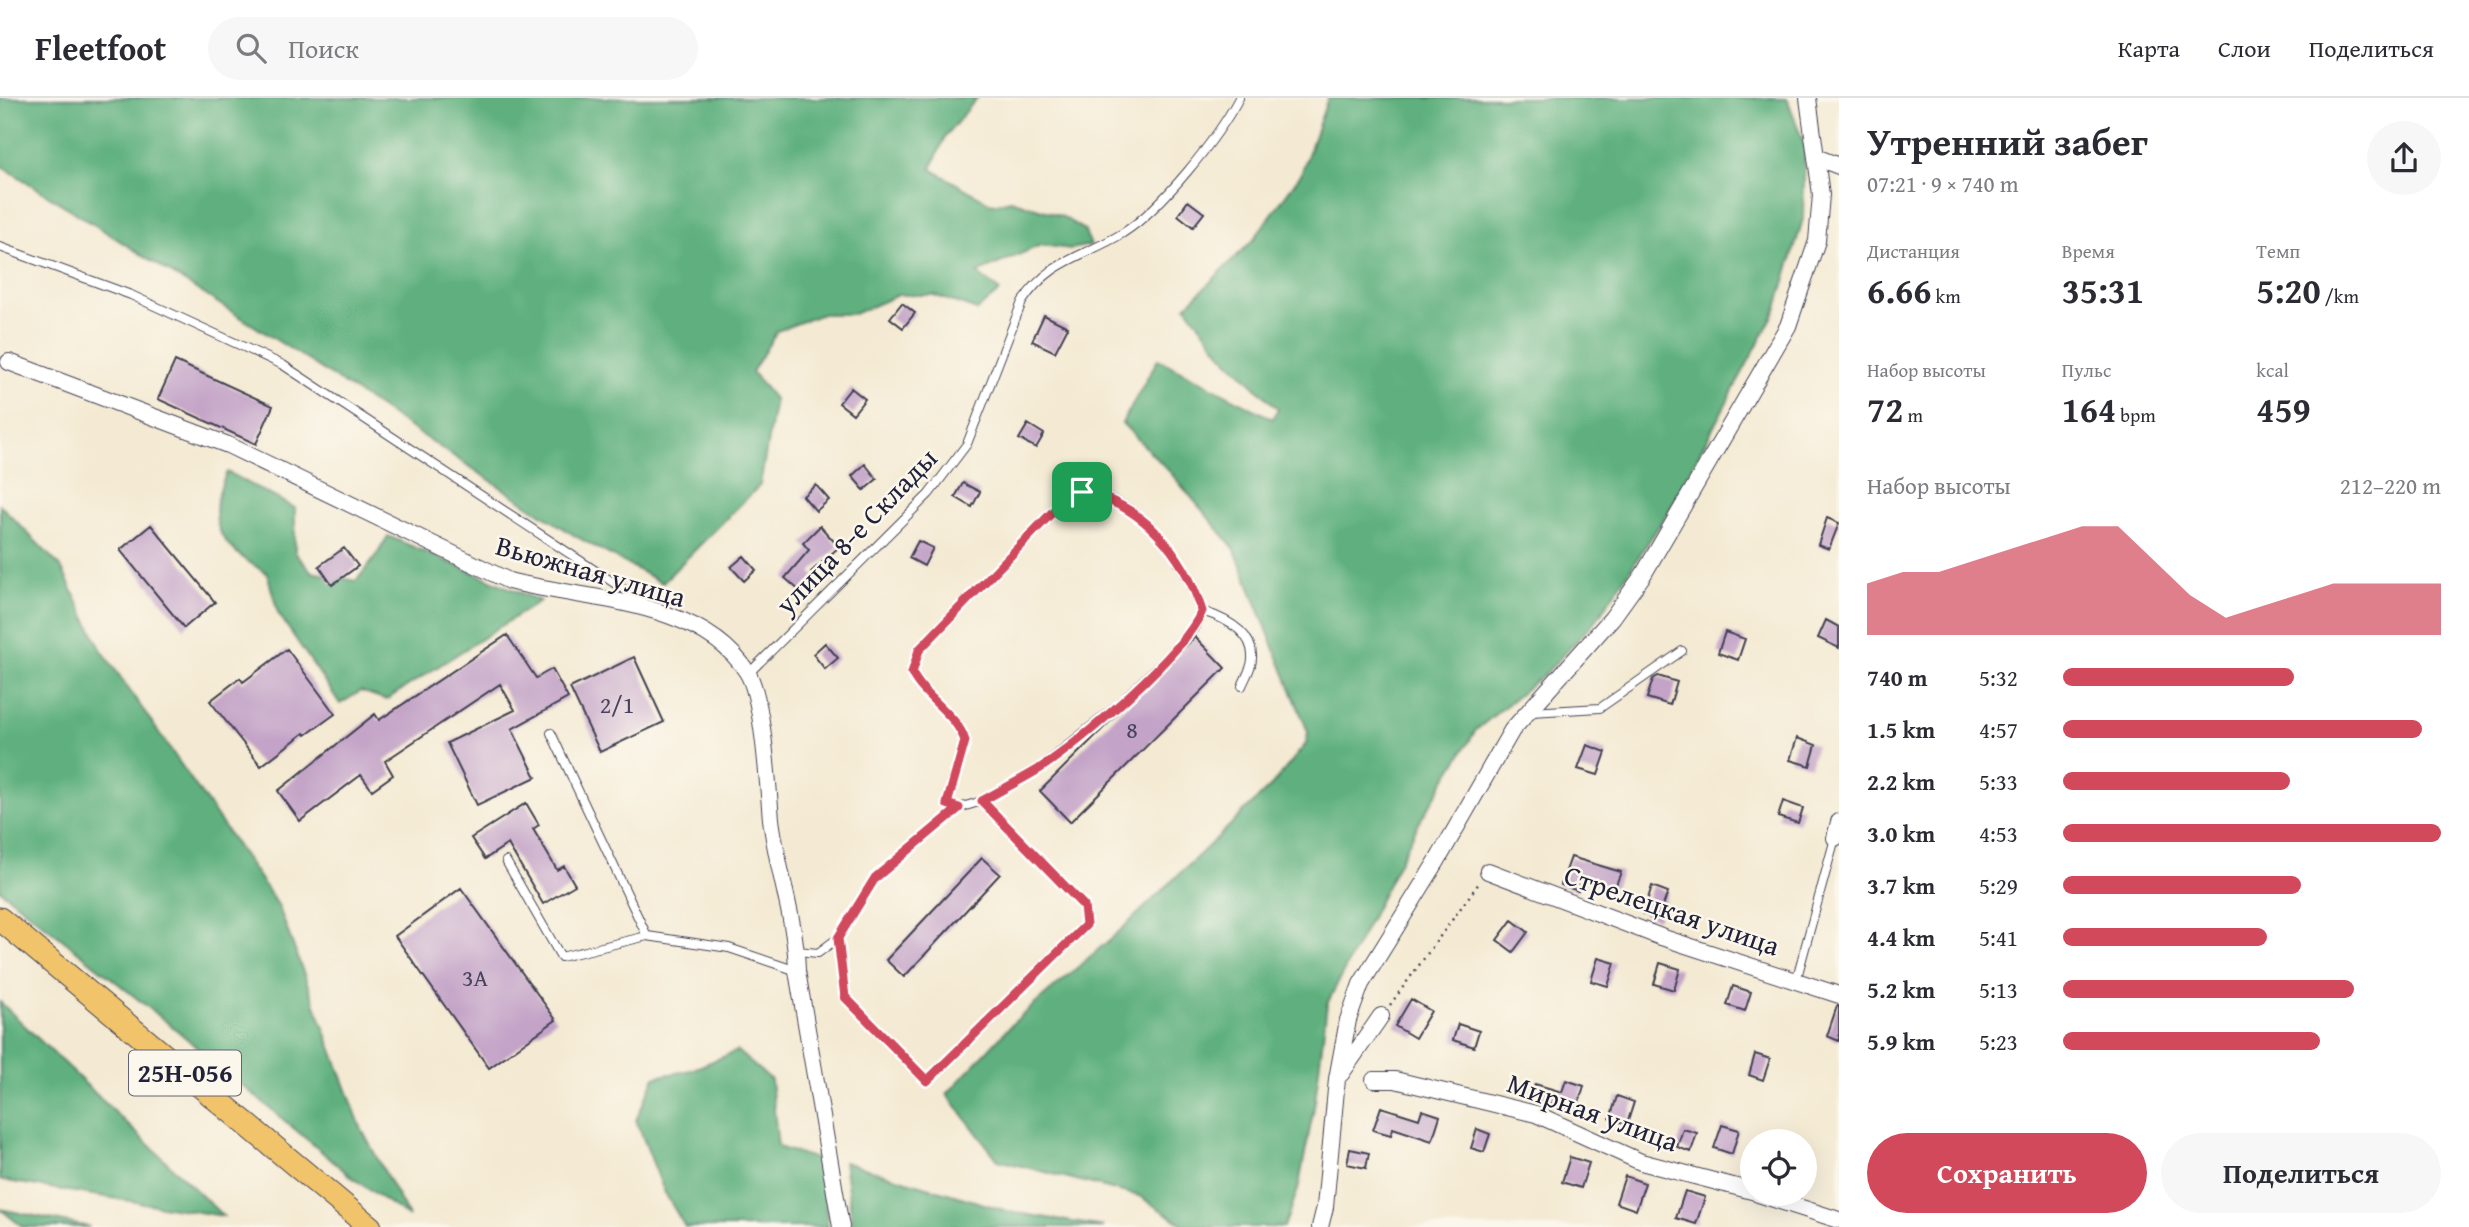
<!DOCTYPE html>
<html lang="ru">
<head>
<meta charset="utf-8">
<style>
  :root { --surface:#fff; --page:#f7f7f7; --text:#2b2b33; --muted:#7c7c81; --line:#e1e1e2; --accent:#d1495b }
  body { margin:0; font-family:"Gentium Book Plus",serif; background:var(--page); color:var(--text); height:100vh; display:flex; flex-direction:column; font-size:26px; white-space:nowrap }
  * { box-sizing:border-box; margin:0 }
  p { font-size:23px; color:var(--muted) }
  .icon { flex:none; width:38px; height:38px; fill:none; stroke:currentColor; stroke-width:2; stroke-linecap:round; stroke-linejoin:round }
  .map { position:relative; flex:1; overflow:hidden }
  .panel { display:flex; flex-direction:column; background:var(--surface); width:630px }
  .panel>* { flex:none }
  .fabs { position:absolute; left:1740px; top:1031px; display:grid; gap:14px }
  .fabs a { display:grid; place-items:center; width:77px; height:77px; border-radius:50%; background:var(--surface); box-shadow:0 7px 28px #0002; font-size:35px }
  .pin { position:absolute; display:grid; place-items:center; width:60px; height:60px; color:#fff; margin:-30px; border-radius:14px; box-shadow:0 4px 10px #0006 }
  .round { display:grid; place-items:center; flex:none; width:74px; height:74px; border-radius:37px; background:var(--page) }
  .overview { display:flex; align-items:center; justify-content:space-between; height:119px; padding:0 28px }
  h1 { font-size:38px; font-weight:800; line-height:52px }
  .stats { display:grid; grid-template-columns:repeat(3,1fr); gap:10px; height:119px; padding:7px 28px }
  .stats div { display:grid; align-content:center }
  .stats b { font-size:35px; font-weight:800 }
  .stats small { font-size:19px; font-weight:400 }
  .stats p { font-size:19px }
  .chart { height:196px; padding:14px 28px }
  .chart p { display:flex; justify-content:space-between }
  .chart svg { width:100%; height:126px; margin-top:7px; fill:var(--accent); opacity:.7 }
  .button { display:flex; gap:14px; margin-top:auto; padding:14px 28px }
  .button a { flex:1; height:80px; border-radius:42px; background:var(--accent); color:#fff; font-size:28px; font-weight:800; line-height:80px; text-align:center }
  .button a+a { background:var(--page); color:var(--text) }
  ul { padding:0 28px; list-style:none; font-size:23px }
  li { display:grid; grid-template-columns:112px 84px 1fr; align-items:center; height:52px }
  li i { height:18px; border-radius:9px; background:var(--accent) }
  header { display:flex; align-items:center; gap:42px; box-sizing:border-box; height:98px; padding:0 35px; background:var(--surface); border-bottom:2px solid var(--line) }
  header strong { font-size:33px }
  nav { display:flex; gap:38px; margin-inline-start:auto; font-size:24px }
  .search { width:490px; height:63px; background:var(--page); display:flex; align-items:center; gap:18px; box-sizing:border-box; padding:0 24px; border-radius:38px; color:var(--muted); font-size:26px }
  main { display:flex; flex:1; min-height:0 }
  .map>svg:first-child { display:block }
  .forest { fill:#5eb07e; stroke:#40695c; stroke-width:2 }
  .building { fill:#c3a3c7 }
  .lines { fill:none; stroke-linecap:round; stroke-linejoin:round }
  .lane-casing { stroke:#424052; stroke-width:10 }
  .street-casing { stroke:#424052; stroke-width:18 }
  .primary-casing { stroke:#424052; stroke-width:25 }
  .path { stroke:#424052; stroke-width:2.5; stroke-dasharray:2 5; stroke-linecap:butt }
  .lane { stroke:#fff; stroke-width:8 }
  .street { stroke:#fff; stroke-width:16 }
  .primary { stroke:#f1c36a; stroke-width:23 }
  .route-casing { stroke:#fff; stroke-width:14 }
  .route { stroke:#d1495b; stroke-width:9 }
  .labels { text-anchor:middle; stroke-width:5; stroke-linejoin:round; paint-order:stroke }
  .number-label { font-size:24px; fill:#4a425e }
  .shield { fill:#fbf7ec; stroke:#636270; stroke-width:2 }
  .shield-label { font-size:26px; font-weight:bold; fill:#22223b }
  .street-label { font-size:28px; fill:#22223b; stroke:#fbf7ec }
</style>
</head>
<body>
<header>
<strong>Fleetfoot</strong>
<div class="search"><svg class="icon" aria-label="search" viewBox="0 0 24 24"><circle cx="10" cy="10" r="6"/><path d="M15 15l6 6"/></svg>Поиск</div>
<nav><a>Карта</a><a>Слои</a><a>Поделиться</a></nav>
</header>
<main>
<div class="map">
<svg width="1839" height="1129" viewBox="0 0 1839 1129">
  <rect width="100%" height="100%" fill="#fbf7ec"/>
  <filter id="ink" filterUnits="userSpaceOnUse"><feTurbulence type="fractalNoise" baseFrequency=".0143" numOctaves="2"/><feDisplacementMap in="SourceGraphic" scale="14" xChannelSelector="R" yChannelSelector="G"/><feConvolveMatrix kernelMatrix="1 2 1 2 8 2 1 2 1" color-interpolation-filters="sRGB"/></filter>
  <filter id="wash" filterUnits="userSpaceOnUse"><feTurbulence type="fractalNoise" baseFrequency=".00686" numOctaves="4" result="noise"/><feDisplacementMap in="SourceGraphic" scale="28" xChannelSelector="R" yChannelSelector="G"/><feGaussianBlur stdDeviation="1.57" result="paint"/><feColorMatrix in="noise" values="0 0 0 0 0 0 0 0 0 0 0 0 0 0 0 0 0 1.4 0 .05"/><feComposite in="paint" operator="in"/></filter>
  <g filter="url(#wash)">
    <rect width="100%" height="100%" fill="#f4ead3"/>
    <path class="forest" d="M0,0H977L945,39L931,71L992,106L1011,102L1061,118L1084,132L1091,147L1071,151L1041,147L977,175L1000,193L977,212L934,197H898L854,216H822L777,233L752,274L775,302L760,387L662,485L575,438L300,257L0,67Z
      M1328,0H1787L1805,49L1803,121L1777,210L1667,416L1598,520L1548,573L1476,632L1420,723L1327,906L1315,1004L1298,1092L1284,1129H1187L1139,1098L998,1062L947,996L1012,926L1122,831L1272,687L1306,646L1308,634L1234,450L1170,374L1122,325L1158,261L1273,321L1278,311L1221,255L1186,208L1253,142L1301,76Z
      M227,374L295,410V455L312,474L356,483L375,460L388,438L540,503L386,602L361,593L340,606L278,515L267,475C221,450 202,425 227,374Z
      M0,407L61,469L101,551L278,807L362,1032L409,1119L354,1081L173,929L0,792Z
      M0,904L223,1118L0,1082Z
      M737,953L771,982L778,1049L820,1062L828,1129H685L664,1093L636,1022L655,979L691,972Z
      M844,1064L1011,1114L1104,1129H853Z
      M0,1111L90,1129H23Z"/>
    <g id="blocks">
      <path class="building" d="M1188,103L1204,115L1193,129L1178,117Z
        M902,205L915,215L903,230L890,220Z
        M1044,217L1068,229L1055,254L1032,243Z
        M175,263L273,308L256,346L158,301Z
        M851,290L865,301L853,316L839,305Z
        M1028,326L1044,336L1036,350L1019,341Z
        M865,366L877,381L864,392L852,378Z
        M963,385L980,394L972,409L955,399Z
        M816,387L829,402L816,413L803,398Z
        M1827,420L1839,425L1829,451L1818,447Z
        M151,427L215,504L184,530L120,452Z
        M820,428L839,449L811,474L815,478L801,494L785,480L809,452L803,445Z
        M918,443L933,450L924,468L909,460Z
        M344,450L358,468L332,487L319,468Z
        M744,458L756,472L744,483L731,469Z
        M1826,522L1839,529V550L1818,540Z
        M1725,534L1745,541L1738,562L1718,555Z
        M507,537L536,580L552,571L568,600L512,631L536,679L477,707L447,645L515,612L500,586L385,663L393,677L372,692L361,677L300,723L278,693L375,616L379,622Z
        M1195,539L1225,570L1070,724L1040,693Z
        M825,545L838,560L825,571L813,556Z
        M287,551L335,616L306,637L304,635L261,668L210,603L240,580L243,584Z
        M634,559L664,624L600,654L570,590Z
        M1658,578L1677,584L1670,607L1647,600L1653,581Z
        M1797,640L1816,647L1810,668L1790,662Z
        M1587,647L1606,654L1598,677L1578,671Z
        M1783,703L1803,710L1798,725L1778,719Z
        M526,705L539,727L533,731L557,772L564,768L575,787L543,806L508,746L485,761L471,740Z
        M1571,759L1621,774L1614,792L1583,779L1578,793L1561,787Z
        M982,760L1000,776L904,879L886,862Z
        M1652,788L1668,794L1658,821L1643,816Z
        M461,790L556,922L489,970L395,838Z
        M1512,822L1528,834L1513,854L1497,842Z
        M1598,860L1615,865L1608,888L1591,883Z
        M1660,865L1680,871L1674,892L1654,886Z
        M1733,888L1751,894L1745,913L1727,907Z
        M1411,901L1431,913L1415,940L1395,928Z
        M1837,908H1839V943L1827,938Z
        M1458,926L1479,933L1474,949L1453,942Z
        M1755,956L1770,961L1763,982L1749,977Z
        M1566,982L1584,988L1576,1013L1531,1000L1535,986L1562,994Z
        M1617,998L1634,1004L1627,1026L1610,1021Z
        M1381,1009L1419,1021L1422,1012L1440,1018L1432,1043L1393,1030L1391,1037L1373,1032Z
        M1722,1027L1739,1032L1732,1056L1714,1050Z
        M1477,1031L1490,1036L1484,1054L1471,1050Z
        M1683,1031L1697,1035L1691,1054L1677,1049Z
        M1350,1051L1369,1055L1366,1070L1347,1066Z
        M1570,1059L1589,1065L1581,1090L1562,1084Z
        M1625,1078L1645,1085L1636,1112L1616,1105Z
        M1685,1093L1705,1099L1696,1126L1676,1120Z"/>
    </g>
  </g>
  <g filter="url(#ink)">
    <use href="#blocks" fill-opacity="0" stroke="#424052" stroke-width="2"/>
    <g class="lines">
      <g class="lane-casing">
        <path id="lane" d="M0,149L131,197L283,267L643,504
          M1202,513C1224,520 1254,534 1252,561C1252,570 1245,580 1242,588
          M749,575L929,396L967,346L1022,204C1051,161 1082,160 1123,135C1162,110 1217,41 1239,0
          M1531,614L1600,610L1682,553
          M551,635L647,838L729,850L797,873
          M506,763L561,859L647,838
          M838,840L875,780L959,710L982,703L1040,670L1113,611L1177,550L1196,528L1202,513C1186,464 1129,380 1068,398L919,552L912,575C924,600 958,616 965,643L947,706L959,710
          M797,853L818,855L838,840L845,899L927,983L1086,827L1084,808L982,703
          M1796,883L1835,740"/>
      </g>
      <g class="street-casing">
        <path id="street" d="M1818,60L1839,68
          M9,264L228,347L509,483C583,502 701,501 747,574C763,598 768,688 771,721C777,772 796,822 797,873L841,1129
          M1835,740L1839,724
          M1488,773L1661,839L1839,897
          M1341,976L1381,918
          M1374,982H1395L1536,1016L1641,1064L1752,1093
          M1758,1096L1839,1122
          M1320,1129L1325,1109L1337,981L1348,922L1361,886L1437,763L1512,632L1612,520L1643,477L1788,228L1817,143L1821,97L1808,0"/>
      </g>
      <g class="primary-casing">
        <path id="primary" d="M0,821L370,1129"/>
      </g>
      <path class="path" d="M1390,907L1479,785"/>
      <use href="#lane" class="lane"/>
      <use href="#street" class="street"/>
      <use href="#primary" class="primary"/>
    </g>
  </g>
  <g class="lines" filter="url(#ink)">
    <g class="route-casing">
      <path id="route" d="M1082,394C1142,405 1184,456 1202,513C1183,557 1081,643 1039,671C1021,682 1001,692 982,703L1084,808L1086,827L927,983L845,899L838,840L875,780L959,710L947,706L965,643C957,616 924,600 912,575L919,552L1068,398Z"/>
    </g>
    <use href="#route" class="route"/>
  </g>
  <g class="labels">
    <g class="number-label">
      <text x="617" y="615">2/1</text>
      <text x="1132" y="640">8</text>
      <text x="475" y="888">3А</text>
    </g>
    <rect class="shield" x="129" y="952.5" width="112" height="45" rx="5"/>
    <g class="shield-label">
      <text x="185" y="984">25Н-056</text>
    </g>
    <g class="street-label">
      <text transform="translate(856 433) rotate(-46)" y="10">улица 8-е Склады</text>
      <text transform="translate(591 473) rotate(16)" y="10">Вьюжная улица</text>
      <text transform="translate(1672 812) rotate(19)" y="10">Стрелецкая улица</text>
      <text transform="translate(1593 1014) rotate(20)" y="10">Мирная улица</text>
    </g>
  </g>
</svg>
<div class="fabs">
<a><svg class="icon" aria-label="locate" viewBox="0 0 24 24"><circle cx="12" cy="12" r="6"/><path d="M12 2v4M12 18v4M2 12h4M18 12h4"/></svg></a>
</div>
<div class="pin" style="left:1082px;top:394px;background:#1e9e55"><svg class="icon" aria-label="arrive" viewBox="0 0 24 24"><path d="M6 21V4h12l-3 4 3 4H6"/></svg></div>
</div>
<section class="panel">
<div class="overview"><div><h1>Утренний забег</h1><p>07:21 · 9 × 740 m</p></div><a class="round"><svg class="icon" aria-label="share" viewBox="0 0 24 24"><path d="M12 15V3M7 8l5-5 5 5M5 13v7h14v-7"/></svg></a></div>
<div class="stats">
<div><p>Дистанция</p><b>6.66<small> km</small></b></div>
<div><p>Время</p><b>35:31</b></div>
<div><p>Темп</p><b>5:20<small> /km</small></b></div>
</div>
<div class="stats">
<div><p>Набор высоты</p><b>72<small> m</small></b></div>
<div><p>Пульс</p><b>164<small> bpm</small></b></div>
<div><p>kcal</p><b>459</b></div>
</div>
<div class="chart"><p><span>Набор высоты</span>212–220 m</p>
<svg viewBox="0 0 160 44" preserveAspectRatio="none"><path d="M0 44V26L10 22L20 22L30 18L40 14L50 10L60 6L70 6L80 18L90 30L100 38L110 34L120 30L130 26L140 26L150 26L160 26V44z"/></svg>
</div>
<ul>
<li><b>740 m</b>5:32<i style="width:61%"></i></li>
<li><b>1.5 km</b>4:57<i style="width:95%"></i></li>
<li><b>2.2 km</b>5:33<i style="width:60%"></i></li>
<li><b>3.0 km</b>4:53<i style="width:100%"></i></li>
<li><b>3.7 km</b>5:29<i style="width:63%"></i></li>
<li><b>4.4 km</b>5:41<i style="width:54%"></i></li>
<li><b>5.2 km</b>5:13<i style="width:77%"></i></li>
<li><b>5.9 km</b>5:23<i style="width:68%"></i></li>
</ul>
<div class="button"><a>Сохранить</a><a>Поделиться</a></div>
</section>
</main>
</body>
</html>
